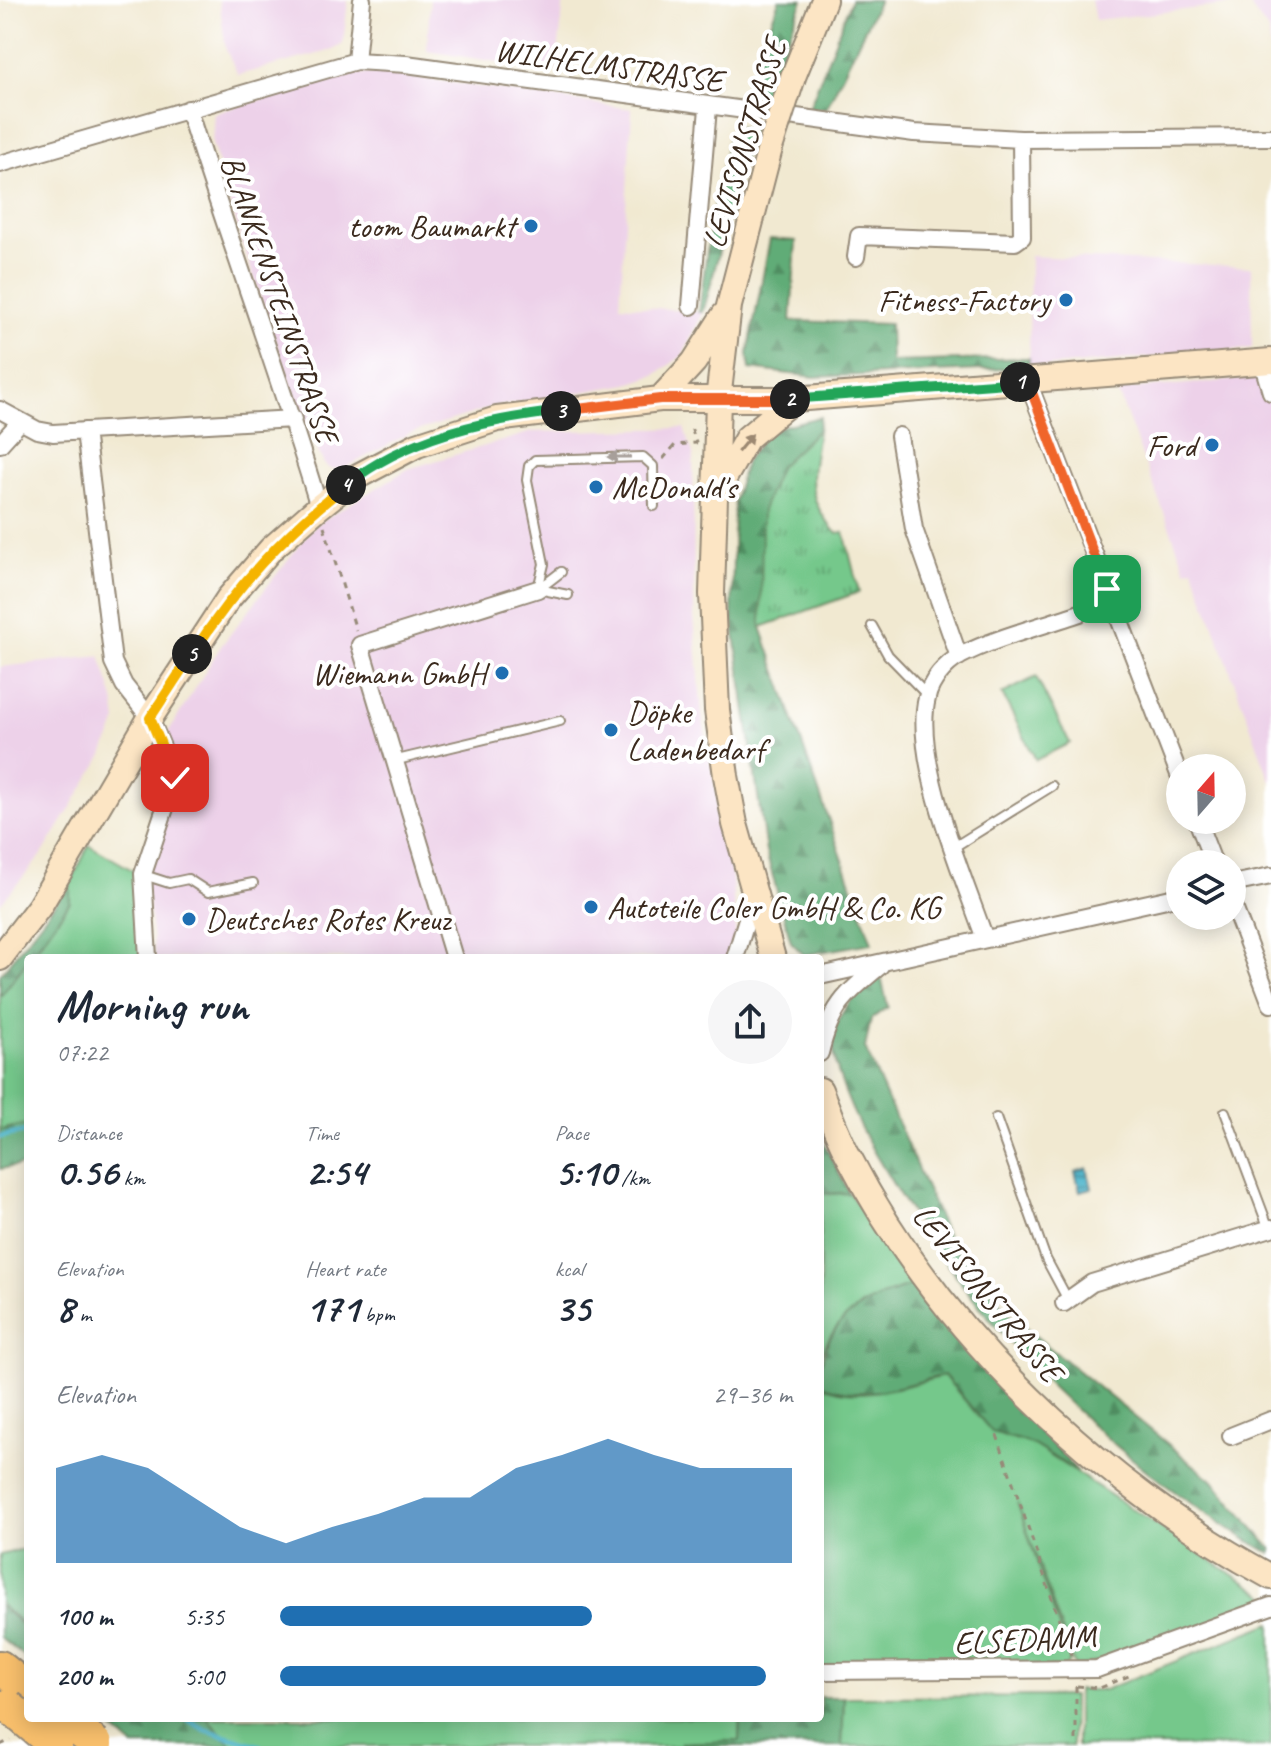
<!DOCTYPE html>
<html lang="en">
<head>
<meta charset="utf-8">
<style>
  :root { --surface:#fff; --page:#f6f6f7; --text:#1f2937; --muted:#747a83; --accent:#1f6fb2 }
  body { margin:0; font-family:Caveat,sans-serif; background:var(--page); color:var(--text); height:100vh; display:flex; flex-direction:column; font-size:30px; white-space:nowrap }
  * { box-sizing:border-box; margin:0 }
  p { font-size:26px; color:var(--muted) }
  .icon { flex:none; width:44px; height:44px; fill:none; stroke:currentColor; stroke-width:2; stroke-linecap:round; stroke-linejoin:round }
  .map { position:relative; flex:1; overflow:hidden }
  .sheet { position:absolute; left:24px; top:954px; width:800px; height:768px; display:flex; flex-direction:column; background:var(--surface); border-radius:8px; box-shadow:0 4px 20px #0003 }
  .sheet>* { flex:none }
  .needle { width:52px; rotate:20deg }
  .buttons { position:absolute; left:1166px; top:754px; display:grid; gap:16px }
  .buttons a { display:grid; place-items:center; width:80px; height:80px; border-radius:50%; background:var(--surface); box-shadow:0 4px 20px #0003; font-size:40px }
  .pin { position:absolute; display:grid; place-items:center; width:68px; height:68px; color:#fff; margin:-34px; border-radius:16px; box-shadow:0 4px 12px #0006 }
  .km { position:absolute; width:40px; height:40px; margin:-20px; border-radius:50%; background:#222; color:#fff; font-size:22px; line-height:40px; text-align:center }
  .round { display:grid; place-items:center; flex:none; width:84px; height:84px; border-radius:42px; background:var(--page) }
  .headline { display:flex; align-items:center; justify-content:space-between; height:136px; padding:0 32px }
  h1 { font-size:44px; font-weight:700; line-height:60px }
  .figures { display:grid; grid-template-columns:repeat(3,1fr); gap:12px; height:136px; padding:8px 32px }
  .figures div { display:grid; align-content:center }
  .figures b { font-size:40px; font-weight:700 }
  .figures small { font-size:22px; font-weight:400 }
  .figures p { font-size:22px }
  .chart { height:224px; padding:16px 32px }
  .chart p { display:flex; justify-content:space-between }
  .chart svg { width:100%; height:144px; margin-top:8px; fill:var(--accent); opacity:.7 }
  ul { padding:0 32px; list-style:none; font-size:26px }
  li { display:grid; grid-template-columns:128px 96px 1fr; align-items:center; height:60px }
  li i { height:20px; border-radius:10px; background:var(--accent) }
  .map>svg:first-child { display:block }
  .built { fill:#edd1e9 }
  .grass { fill:#75c88b; stroke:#587954; stroke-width:2 }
  .forest { fill:url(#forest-firs); stroke:#4e6b4a; stroke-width:2 }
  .park { fill:url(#park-tufts); stroke:#587954; stroke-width:2 }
  .water { fill:url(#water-rules); stroke:#446f74; stroke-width:2 }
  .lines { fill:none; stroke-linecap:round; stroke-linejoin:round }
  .stream { stroke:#4cb4cb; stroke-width:5 }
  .service-casing { stroke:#968a78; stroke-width:12 }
  .minor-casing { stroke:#968a78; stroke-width:20 }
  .secondary-casing { stroke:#968a78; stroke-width:28 }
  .motorway-casing { stroke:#968a78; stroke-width:36 }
  .path { stroke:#968a78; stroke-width:3; stroke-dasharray:6 6; stroke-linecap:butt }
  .service { stroke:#fff; stroke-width:8 }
  .minor { stroke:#fff; stroke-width:16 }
  .secondary { stroke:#fce5c4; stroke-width:24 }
  .motorway { stroke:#f8bf6c; stroke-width:32 }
  .secondary-bridge-casing { stroke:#968a78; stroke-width:28; stroke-linecap:butt }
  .motorway-bridge-casing { stroke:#968a78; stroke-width:36; stroke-linecap:butt }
  .secondary-bridge { stroke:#fce5c4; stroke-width:24 }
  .motorway-bridge { stroke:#f8bf6c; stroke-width:32 }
  .oneway { fill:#9c8871 }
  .oneway2 { fill:#a79f9a }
  .split-1-casing { stroke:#fff; stroke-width:16 }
  .split-2-casing { stroke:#fff; stroke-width:16 }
  .split-3-casing { stroke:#fff; stroke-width:16 }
  .split-4-casing { stroke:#fff; stroke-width:16 }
  .split-5-casing { stroke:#fff; stroke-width:16 }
  .split-6-casing { stroke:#fff; stroke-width:16 }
  .split-1 { stroke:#f0652b; stroke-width:10 }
  .split-2 { stroke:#22a559; stroke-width:10 }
  .split-3 { stroke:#f0652b; stroke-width:10 }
  .split-4 { stroke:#22a559; stroke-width:10 }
  .split-5 { stroke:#f5b400; stroke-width:10 }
  .split-6 { stroke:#f5b400; stroke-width:10 }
  .poi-dot { fill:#1f6fb2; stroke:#fff; stroke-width:3 }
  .labels { text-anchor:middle; stroke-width:8; stroke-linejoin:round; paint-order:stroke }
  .street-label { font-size:32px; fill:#3b2a1e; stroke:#fff }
  .poi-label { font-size:32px; fill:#3b2a1e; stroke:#fff; text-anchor:end }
</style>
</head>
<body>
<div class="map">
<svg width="1271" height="1746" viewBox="0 0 1271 1746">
  <defs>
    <pattern id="forest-firs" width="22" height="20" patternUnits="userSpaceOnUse" patternTransform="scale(2)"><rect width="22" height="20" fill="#60ac77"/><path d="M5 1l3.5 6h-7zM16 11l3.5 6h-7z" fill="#508c61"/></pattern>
    <pattern id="park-tufts" width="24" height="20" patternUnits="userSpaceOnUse" patternTransform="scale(2)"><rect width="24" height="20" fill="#75c88b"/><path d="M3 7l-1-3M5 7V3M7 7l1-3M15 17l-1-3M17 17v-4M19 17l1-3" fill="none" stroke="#61a371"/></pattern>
    <pattern id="water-rules" width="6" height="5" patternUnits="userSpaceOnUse" patternTransform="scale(2)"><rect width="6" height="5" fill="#4cb4cb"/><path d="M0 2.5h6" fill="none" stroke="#4093a4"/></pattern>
  </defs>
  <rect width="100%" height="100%" fill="#fff"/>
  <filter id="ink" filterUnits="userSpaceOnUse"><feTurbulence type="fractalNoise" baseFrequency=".0125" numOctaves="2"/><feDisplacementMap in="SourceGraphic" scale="16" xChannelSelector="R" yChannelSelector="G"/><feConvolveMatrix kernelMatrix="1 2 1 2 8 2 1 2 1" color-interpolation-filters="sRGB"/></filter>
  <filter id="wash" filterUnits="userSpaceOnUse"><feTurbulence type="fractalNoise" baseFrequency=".006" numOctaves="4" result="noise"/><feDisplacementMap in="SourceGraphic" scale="32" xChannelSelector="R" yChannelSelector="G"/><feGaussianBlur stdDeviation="1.8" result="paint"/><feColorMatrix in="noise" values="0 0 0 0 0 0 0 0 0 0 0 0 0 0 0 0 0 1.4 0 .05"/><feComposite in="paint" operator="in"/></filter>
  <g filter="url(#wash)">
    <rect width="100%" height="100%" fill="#f1e9d1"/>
    <path class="built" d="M219,0H348L343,44L333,50L238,75L226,50Z
      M430,0H564L556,71L427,51Z
      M1091,0H1271V60L1269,32L1250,6L1236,4L1095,20Z
      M383,73L632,109L620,305L703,312L682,356L655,375L628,384L493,407L410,433L343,469H330L324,464L299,410L245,251L212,143L214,113L354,74Z
      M1030,256L1251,267L1252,348L1029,368Z
      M1271,377V783L1193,568L1186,570L1117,390Z
      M684,428L693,453L694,618L702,715L732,879L736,943L730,958H155L145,873L177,778L161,744L221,646L315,525L408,469L532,432Z
      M100,656L114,699L117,721L103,755L41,856L0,904V667Z"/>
    <path class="grass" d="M1036,677L1070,743L1036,760L1002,694Z
      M89,845L134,871L144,958H30L70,902V884Z
      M28,960V1124L0,1130V997Z
      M849,1193L915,1284C871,1298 837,1312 820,1357V1194Z
      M944,1376L992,1432L1032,1444L1269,1598L1267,1604L1111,1659L1075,1667L1017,1502L1070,1661L1065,1667L820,1669V1384C858,1404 905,1385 944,1376Z
      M28,1548V1628L0,1605V1555Z
      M1271,1623V1746H1077V1690H1104Z
      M1073,1696L1072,1746H842L844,1697Z
      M207,1718H740L739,1741L682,1743L681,1746H233Z"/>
    <path class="forest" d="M779,0H803L763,100H758L753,74Z
      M851,0H879L826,109L809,108Z
      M731,126L753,129C732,189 721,251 703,312H699L711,220Z
      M770,239L796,241L791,321L890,324L891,362L1029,358V368L815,377L750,369L748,353Z
      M820,417L818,430L780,466L761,627L872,943L804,955L791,942L766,852L732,614L734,501L746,460L771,429Z
      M70,884V902L0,997V975Z
      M880,973L888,1007L871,1019L865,1048L950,1243L1012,1317L1212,1480L1271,1548V1554C1102,1457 972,1323 875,1154C859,1127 825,1060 835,1029C843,1004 861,990 880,973Z
      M28,1124V1164L0,1169V1130Z
      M820,1135L849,1193L820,1194Z
      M915,1284L976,1360L1078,1472L1032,1444L992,1432L944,1375C904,1385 859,1403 820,1384C820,1320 860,1302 915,1284Z
      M0,1606L28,1630V1660L0,1637Z
      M820,1697H844L842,1746H681V1743L739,1741L740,1718H820Z
      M106,1718H207L233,1746H133L102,1720Z"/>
    <path class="park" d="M818,430C812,476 803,496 836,533L844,532L859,592L761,627L762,510L780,466Z"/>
    <path class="water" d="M1087,1168L1092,1188L1080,1191L1075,1172Z"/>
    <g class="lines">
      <path class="stream" d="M0,1137L28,1131
        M185,1718L206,1730L260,1746"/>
    </g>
  </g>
  <g filter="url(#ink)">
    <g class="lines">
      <g class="service-casing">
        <path id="service" d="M538,589L544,564L527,480L529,466L535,460L643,457L653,466L654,506
          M538,589L568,595
          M539,589L561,572
          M872,626L888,655L927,695
          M397,760L560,721
          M954,847L1052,786
          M144,875L169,883L188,879L208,892L253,883
          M1225,1112L1269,1229
          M996,1118L1046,1259L1068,1300"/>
      </g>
      <g class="minor-casing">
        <path id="minor" d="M356,61L362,0
          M188,109C229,242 279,373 319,507
          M0,164L356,61L406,64L914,133L1021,139L1271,137
          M856,257L859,236L1015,242L1022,237L1021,139
          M691,306L708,108
          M1262,362L1271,392
          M1028,382L1180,777
          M0,410L37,430L53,433L293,419
          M85,431L113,662L124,685L150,718L175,778L143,874L148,958
          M899,436L914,529L959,657
          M0,444L20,422
          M1197,820L1214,864
          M1232,884L1271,876
          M1232,902L1271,1004
          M985,939C964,878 912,759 927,698C930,682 945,664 960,656C994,638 1043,626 1080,613
          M454,958L360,645L538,589
          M735,958L754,896
          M820,976L1180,896
          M820,1053C831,1007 844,995 880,966
          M1064,1303L1092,1283L1271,1228
          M1231,1436L1271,1420
          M820,1671L1097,1669L1271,1606"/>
      </g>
      <g class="secondary-casing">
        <path id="secondary" d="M793,77L824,0
          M770,148L729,306L718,400L712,594L717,710L726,776L735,824L773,958
          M660,399L694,362L724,315
          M717,491L747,438L794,399
          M0,958L39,907L150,718L228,599L271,549L319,507L358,476L417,445L497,419L660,399H794L1271,361
          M820,1090C829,1112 837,1136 849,1157C939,1332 1100,1484 1271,1577"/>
      </g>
      <g class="motorway-casing">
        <path id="motorway" d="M0,1667L28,1690"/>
      </g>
      <path class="path" d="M663,459L675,445L696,443L691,427
        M324,526L356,630
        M997,1435L1071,1655
        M1076,1686V1746
        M1077,1686L1100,1688L1131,1675
        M0,1745L11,1740"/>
      <use href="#service" class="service"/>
      <use href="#minor" class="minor"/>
      <use href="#secondary" class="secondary"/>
      <use href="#motorway" class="motorway"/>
      <g class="secondary-bridge-casing">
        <path id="secondary-bridge" d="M770,148L793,77"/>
      </g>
      <g class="motorway-bridge-casing">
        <path id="motorway-bridge" d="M8,1706L56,1746
          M63,1718L96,1744"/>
      </g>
      <use href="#secondary-bridge" class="secondary-bridge"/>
      <use href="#motorway-bridge" class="motorway-bridge"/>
    </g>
    <defs><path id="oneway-solid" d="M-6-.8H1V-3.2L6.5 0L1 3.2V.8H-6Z" transform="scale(2)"/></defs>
    <use class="oneway" href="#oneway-solid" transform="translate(745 443) rotate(-51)"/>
    <use class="oneway2" href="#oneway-solid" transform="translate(619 457) rotate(180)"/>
  </g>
  <g class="lines" filter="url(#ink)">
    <g class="split-1-casing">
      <path id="split-1" d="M1020,382H1028L1107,589"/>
    </g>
    <g class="split-2-casing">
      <path id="split-2" d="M790,399L1020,382"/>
    </g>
    <g class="split-3-casing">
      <path id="split-3" d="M561,411L660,399H790"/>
    </g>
    <g class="split-4-casing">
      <path id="split-4" d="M346,485C408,436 485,420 561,411"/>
    </g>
    <g class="split-5-casing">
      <path id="split-5" d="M192,654C239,583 280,538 346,485"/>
    </g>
    <g class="split-6-casing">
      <path id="split-6" d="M175,778L150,718L192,654"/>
    </g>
    <use href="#split-1" class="split-1"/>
    <use href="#split-2" class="split-2"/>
    <use href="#split-3" class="split-3"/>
    <use href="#split-4" class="split-4"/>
    <use href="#split-5" class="split-5"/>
    <use href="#split-6" class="split-6"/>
  </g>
  <g class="poi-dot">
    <circle cx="531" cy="226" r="8"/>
    <circle cx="1066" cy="300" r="8"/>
    <circle cx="1212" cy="445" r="8"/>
    <circle cx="596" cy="487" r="8"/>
    <circle cx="502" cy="673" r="8"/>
    <circle cx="611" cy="730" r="8"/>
    <circle cx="591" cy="907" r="8"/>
    <circle cx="189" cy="919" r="8"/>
  </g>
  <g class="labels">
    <g class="street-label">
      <text transform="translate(609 65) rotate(8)" y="11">WILHELMSTRASSE</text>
      <text transform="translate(744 143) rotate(-73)" y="11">LEVISONSTRASSE</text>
      <text transform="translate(280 299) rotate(71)" y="11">BLANKENSTEINSTRASSE</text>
      <text transform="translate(988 1293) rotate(51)" y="11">LEVISONSTRASSE</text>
      <text transform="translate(1025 1639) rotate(-3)" y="11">ELSEDAMM</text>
    </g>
    <g class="poi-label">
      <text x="515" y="237">toom Baumarkt</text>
      <text x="1050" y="311">Fitness-Factory</text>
      <text x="1196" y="456">Ford</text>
      <text x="612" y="498" text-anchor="start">McDonald's</text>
      <text x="486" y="684">Wiemann GmbH</text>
      <text x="627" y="723" text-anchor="start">Döpke<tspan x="627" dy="37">Ladenbedarf</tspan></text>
      <text x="607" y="918" text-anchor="start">Autoteile Coler GmbH &amp; Co. KG</text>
      <text x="205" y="930" text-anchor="start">Deutsches Rotes Kreuz</text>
    </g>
  </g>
</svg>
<div class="buttons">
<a><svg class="needle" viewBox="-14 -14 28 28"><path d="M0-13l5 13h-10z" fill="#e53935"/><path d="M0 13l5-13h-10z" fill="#747a83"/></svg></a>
<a><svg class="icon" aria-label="layers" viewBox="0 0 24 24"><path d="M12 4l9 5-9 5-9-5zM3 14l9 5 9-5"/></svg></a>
</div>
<div class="pin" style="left:1107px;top:589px;background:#1e9e55"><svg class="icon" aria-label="arrive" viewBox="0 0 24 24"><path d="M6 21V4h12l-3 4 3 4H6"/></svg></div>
<div class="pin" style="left:175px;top:778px;background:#d93025"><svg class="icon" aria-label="check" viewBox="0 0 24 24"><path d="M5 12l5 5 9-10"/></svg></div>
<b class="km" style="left:1020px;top:382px">1</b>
<b class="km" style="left:790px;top:399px">2</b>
<b class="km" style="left:561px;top:411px">3</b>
<b class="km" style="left:346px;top:485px">4</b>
<b class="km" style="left:192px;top:654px">5</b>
<section class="sheet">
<div class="headline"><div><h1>Morning run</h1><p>07:22</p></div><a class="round"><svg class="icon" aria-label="share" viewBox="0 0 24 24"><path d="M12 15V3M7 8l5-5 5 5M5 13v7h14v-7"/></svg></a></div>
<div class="figures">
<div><p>Distance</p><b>0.56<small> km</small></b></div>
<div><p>Time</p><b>2:54</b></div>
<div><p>Pace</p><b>5:10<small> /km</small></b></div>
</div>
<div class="figures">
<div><p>Elevation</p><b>8<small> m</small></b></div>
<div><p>Heart rate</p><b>171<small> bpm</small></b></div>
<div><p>kcal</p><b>35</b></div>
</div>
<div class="chart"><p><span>Elevation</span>29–36 m</p>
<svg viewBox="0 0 160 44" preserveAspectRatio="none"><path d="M0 44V15L10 11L20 15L30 24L40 33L50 38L60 33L70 29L80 24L90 24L100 15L110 11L120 6L130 11L140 15L150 15L160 15V44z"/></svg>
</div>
<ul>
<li><b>100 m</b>5:35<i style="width:61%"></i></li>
<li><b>200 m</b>5:00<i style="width:95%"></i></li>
</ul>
</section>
</div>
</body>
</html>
